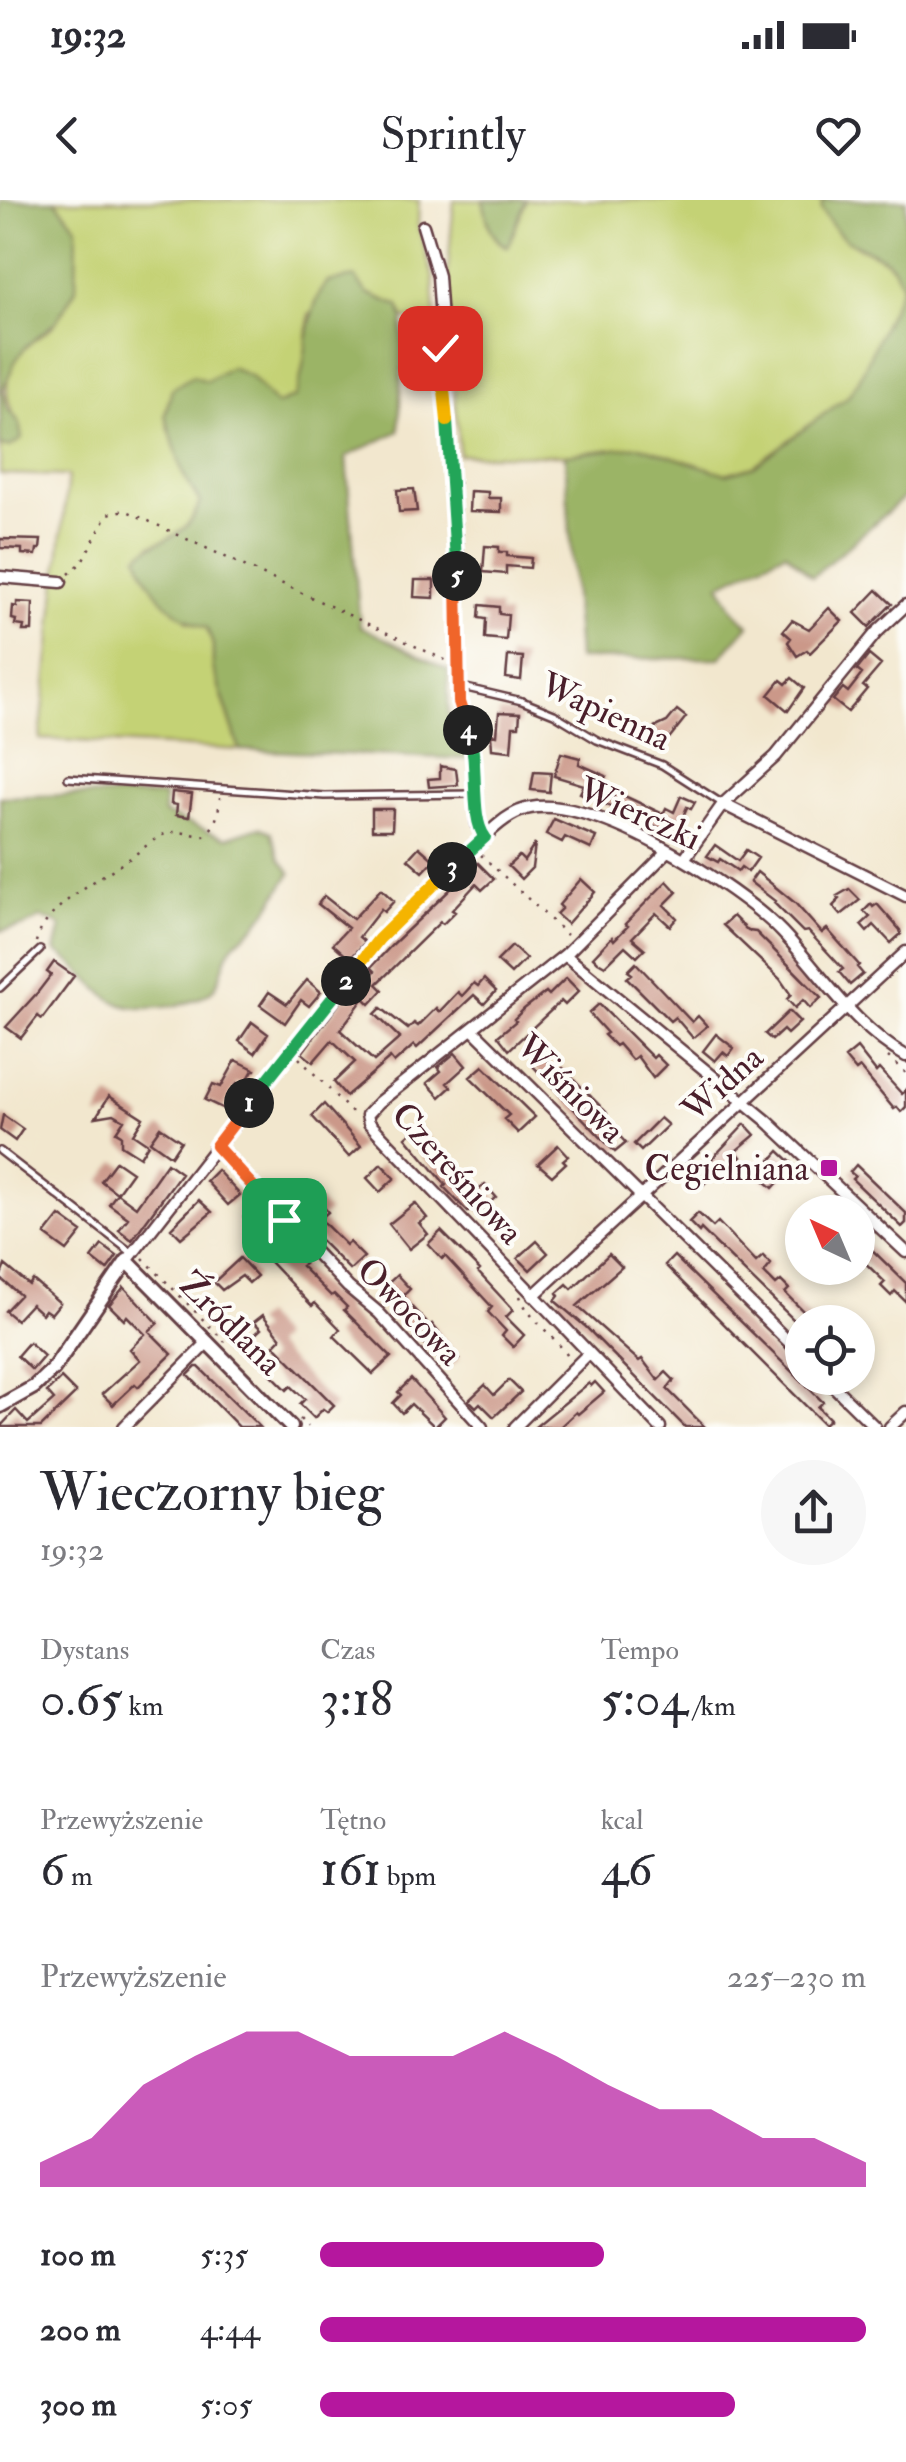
<!DOCTYPE html>
<html lang="pl">
<head>
<meta charset="utf-8">
<style>
  :root { --surface:#fff; --page:#f7f7f7; --text:#2b2b33; --muted:#7c7c81; --accent:#b5179e }
  body { margin:0; font-family:"IM FELL Double Pica",serif; background:var(--page); color:var(--text); height:100vh; display:flex; flex-direction:column; font-size:38px; white-space:nowrap }
  * { box-sizing:border-box; margin:0 }
  p { font-size:32px; color:var(--muted) }
  .icon { flex:none; width:55px; height:55px; fill:none; stroke:currentColor; stroke-width:2; stroke-linecap:round; stroke-linejoin:round }
  .map { position:relative; height:1227px; overflow:hidden }
  .sheet { display:flex; flex-direction:column; background:var(--surface); flex:1 }
  .sheet>* { flex:none }
  .needle { width:65px; rotate:316deg }
  .fabs { position:absolute; left:785px; top:995px; display:grid; gap:20px }
  .fabs a { display:grid; place-items:center; width:90px; height:90px; border-radius:50%; background:var(--surface); box-shadow:0 5px 15px #0003; font-size:50px }
  .pin { position:absolute; display:grid; place-items:center; width:85px; height:85px; color:#fff; margin:-42px; border-radius:20px; box-shadow:0 5px 15px #0006 }
  .km { position:absolute; width:50px; height:50px; margin:-25px; border-radius:50%; background:#222; color:#fff; font-size:28px; line-height:50px; text-align:center }
  .round { display:grid; place-items:center; flex:none; width:105px; height:105px; border-radius:52px; background:var(--page) }
  .headline { display:flex; align-items:center; justify-content:space-between; height:170px; padding:0 40px }
  h1 { font-size:55px; font-weight:600; line-height:75px }
  .stats { display:grid; grid-template-columns:repeat(3,1fr); gap:15px; height:170px; padding:10px 40px }
  .stats div { display:grid; align-content:center }
  .stats b { font-size:50px; font-weight:600 }
  .stats small { font-size:28px; font-weight:400 }
  .stats p { font-size:28px }
  .chart { height:280px; padding:20px 40px }
  .chart p { display:flex; justify-content:space-between }
  .chart svg { width:100%; height:180px; margin-top:10px; fill:var(--accent); opacity:.7 }
  ul { padding:0 40px; list-style:none; font-size:32px }
  li { display:grid; grid-template-columns:160px 120px 1fr; align-items:center; height:75px }
  li i { height:25px; border-radius:12px; background:var(--accent) }
  .status { display:flex; justify-content:space-between; align-items:center; height:70px; padding:0 50px; background:var(--surface); direction:ltr }
  .status svg { height:28px; fill:currentColor }
  header { display:flex; justify-content:space-between; align-items:center; height:130px; padding:0 40px; background:var(--surface); font-size:45px; font-weight:600 }
  .map>svg:first-child { display:block }
  .green { fill:#c4d274; stroke:#877850; stroke-width:2.5 }
  .forest { fill:#9bb466; stroke:#726a48; stroke-width:2.5 }
  .building { fill:#cb9889 }
  .lines { fill:none; stroke-linecap:round; stroke-linejoin:round }
  .service-casing { stroke:#633d43; stroke-width:10 }
  .minor-casing { stroke:#633d43; stroke-width:15 }
  .tertiary-casing { stroke:#633d43; stroke-width:18 }
  .path { stroke:#633d43; stroke-width:2.5; stroke-dasharray:2.5 8; stroke-linecap:butt }
  .service { stroke:#fff; stroke-width:5 }
  .minor { stroke:#fff; stroke-width:10 }
  .tertiary { stroke:#fff; stroke-width:12 }
  .split-1-casing { stroke:#fff; stroke-width:20 }
  .split-2-casing { stroke:#fff; stroke-width:20 }
  .split-3-casing { stroke:#fff; stroke-width:20 }
  .split-4-casing { stroke:#fff; stroke-width:20 }
  .split-5-casing { stroke:#fff; stroke-width:20 }
  .split-6-casing { stroke:#fff; stroke-width:20 }
  .split-7-casing { stroke:#fff; stroke-width:20 }
  .split-1 { stroke:#f0652b; stroke-width:12 }
  .split-2 { stroke:#22a559; stroke-width:12 }
  .split-3 { stroke:#f5b400; stroke-width:12 }
  .split-4 { stroke:#22a559; stroke-width:12 }
  .split-5 { stroke:#f0652b; stroke-width:12 }
  .split-6 { stroke:#22a559; stroke-width:12 }
  .split-7 { stroke:#f5b400; stroke-width:12 }
  .poi-dot { fill:#b5179e; stroke:#fdfcf7; stroke-width:4 }
  .labels { text-anchor:middle; stroke-width:8; stroke-linejoin:round; paint-order:stroke }
  .street-label { font-size:35px; fill:#4a1f2b; stroke:#fdfcf7 }
  .poi-label { font-size:35px; fill:#4a1f2b; stroke:#fdfcf7; text-anchor:end }
</style>
</head>
<body>
<div class="status"><b>19:32</b><svg viewBox="0 0 49 12"><path d="M0 12V9h3v3zM5 12V6h3v6zM10 12V3h3v9zM15 12V0h3v12zM26 1h20v11H26zM47 4h2v5h-2z"/></svg></div>
<header><svg class="icon" aria-label="back" viewBox="0 0 24 24"><path d="M15 5l-7 7 7 7"/></svg>Sprintly<svg class="icon" aria-label="heart" viewBox="0 0 24 24"><path d="M12 20l-8-8c-3-5 5-10 8-4 3-6 11-1 8 4z"/></svg></header>
<div class="map">
<svg width="906" height="1227" viewBox="0 0 906 1227">
  <rect width="100%" height="100%" fill="#fdfcf7"/>
  <filter id="ink" filterUnits="userSpaceOnUse"><feTurbulence type="fractalNoise" baseFrequency=".01" numOctaves="2"/><feDisplacementMap in="SourceGraphic" scale="20" xChannelSelector="R" yChannelSelector="G"/><feConvolveMatrix kernelMatrix="1 2 1 2 8 2 1 2 1" color-interpolation-filters="sRGB"/></filter>
  <filter id="wash" filterUnits="userSpaceOnUse"><feTurbulence type="fractalNoise" baseFrequency=".0048" numOctaves="4" result="noise"/><feDisplacementMap in="SourceGraphic" scale="40" xChannelSelector="R" yChannelSelector="G"/><feGaussianBlur stdDeviation="2.25" result="paint"/><feColorMatrix in="noise" values="0 0 0 0 0 0 0 0 0 0 0 0 0 0 0 0 0 1.4 0 .05"/><feComposite in="paint" operator="in"/></filter>
  <g filter="url(#wash)">
    <rect width="100%" height="100%" fill="#f2e7ce"/>
    <path class="green" d="M55,0H419L418,26L433,77L435,119H403L399,106L367,93L309,115L305,170L295,197L276,205L250,176L207,181L192,176L172,189L165,215L183,274L200,302C191,327 176,339 151,345L187,421L207,428L213,445V468L240,550L40,539L68,276L0,274V246L10,247L19,222C0,198 4,168 27,146C35,137 52,131 57,120C65,104 72,48 77,27Z
      M454,0H483C487,18 489,38 507,47L526,0H823L821,9C827,18 833,28 841,35C865,58 889,47 902,86L859,180L847,198L754,266L726,274L640,246L565,255H459L447,78Z"/>
    <path class="forest" d="M0,0H55L77,27L76,89L56,122L26,146L15,162L3,189L7,208L19,222L22,239L10,247L0,246Z
      M483,0H526L508,47C489,38 487,18 483,0Z
      M823,0H906V296L812,377L786,352L720,384L733,409L749,425L720,458L578,459L565,255L640,246L726,274L754,266L847,197L859,180L902,85C891,53 874,56 847,40C836,33 828,19 821,9Z
      M355,77L367,93L399,106L403,119L399,231L346,257L360,426L448,470L449,520L471,559L240,550L213,468V445L207,428C173,416 149,392 138,356C163,333 186,343 200,302L183,274L165,215L172,189L192,176L207,181L231,167L250,176L276,205L295,197C310,158 302,117 327,82Z
      M69,595L164,596V614L226,638L259,627L271,632L280,659L291,673C279,689 270,710 256,725C249,732 240,738 233,745C223,758 223,775 215,787C200,807 140,813 120,804C94,792 80,765 55,751L61,727L56,722L41,718L25,726L0,731V597Z"/>
    <g id="blocks">
      <path class="building" d="M414,289L417,311L399,312L397,290Z
        M470,291L488,292V298H501V312L469,311Z
        M0,339L41,340L40,349H37L36,355L22,354V349L0,348Z
        M485,346L499,347V352H507V356L531,358L530,368L506,366V374L483,372Z
        M415,380H434V398L414,397Z
        M877,390L892,404L869,427L855,413Z
        M17,402L33,403L32,431H23L24,426L15,425L16,420L12,419L13,406L17,407Z
        M480,405L499,407V414L508,415L506,440L485,438L486,419L479,418Z
        M829,408L842,421L810,453L807,450L797,456L788,442L791,438L783,431L792,420L809,429Z
        M869,455L881,465L863,486L867,489L848,512L833,500L843,488L848,492L862,474L857,470Z
        M508,456L523,457L521,480L506,478Z
        M792,478L804,488L788,511L769,495L781,480L786,484Z
        M677,510L686,517L663,546L652,536L654,528L667,522Z
        M499,512L520,513L519,526H513L511,551L492,549L491,534L497,535Z
        M561,553L580,558L579,564L606,576L599,592L613,598L616,592L663,614L666,608L674,612L681,596L695,602L691,609L687,607L675,635L580,593L584,585L554,576Z
        M440,566L456,569L458,585L429,587L428,579L440,578Z
        M534,572L551,573L549,592L531,590Z
        M172,592L192,594L189,617L176,615L177,605L171,604Z
        M372,609H393L392,630H372Z
        M554,619L596,637L591,649L565,637L562,642L546,634Z
        M535,644L532,668L521,679L508,666L519,656L524,661Z
        M715,645L738,661L746,650L758,658L748,672L741,667L738,671L720,659L718,662L707,656Z
        M419,647L434,660L423,672L408,659Z
        M478,663L494,679L482,690L476,684L452,710L455,712L443,724L440,722L377,784L383,790L370,804L364,798L340,830L374,861L400,838L375,814L381,808L408,829L414,823L418,826L436,808L439,812L458,792L462,796L474,783L478,786L484,779L496,791L484,804L474,795L417,848L414,845L394,863L390,858L346,896L334,882L355,862L332,840L313,862L302,853L345,796L350,800L375,771L371,767L392,745Z
        M757,672L795,703L822,733L827,729L859,765L857,767L863,774L850,785L839,772L843,769L808,731L803,732L774,703L775,701L750,682Z
        M581,679L595,692L567,724L556,714L562,708L559,705Z
        M667,681L677,692L664,705L677,718L670,726L656,713L632,738L645,749L637,757L625,746L605,766L598,762L593,757L612,737L614,740L628,726L625,724Z
        M381,689L394,701L384,712L381,709L359,737L365,742L350,759L333,744L348,728L318,704L324,696L353,719Z
        M849,689L860,700L841,715L833,706L840,699L837,696Z
        M871,704L873,707L877,704L900,730L901,734L891,743L874,725L867,732L861,725L870,717L864,711Z
        M733,716L748,731L756,732L769,745L821,798L810,808L803,800L795,808L787,799L791,795L780,779L723,725Z
        M512,746L526,759L511,774L497,761Z
        M54,762L74,776L42,819L38,816L21,838L6,827L38,792L51,775L47,772Z
        M636,763L692,822L698,816L707,826L693,838L675,817L670,821L627,778L632,774L628,771Z
        M566,778L579,791L565,805L561,801L509,850L498,836L516,821L514,819L524,809L546,792L549,795Z
        M307,780L321,792L309,806L301,800L285,823L260,805L269,792L287,804Z
        M599,804L653,858L656,855L666,865L653,878L637,856L632,860L618,844L615,846L604,835L607,833L589,813Z
        M789,811L800,822L787,834L783,830L772,840L765,834Z
        M252,822L268,834L255,853L239,841Z
        M716,834L734,848L728,856L723,852L715,861L703,851Z
        M857,848L876,872L879,869L902,894L906,890V907L901,912L897,907L894,909L860,868L856,871L845,858Z
        M540,852L558,873L563,868L607,913L606,921L626,943L615,952L532,865Z
        M455,853L466,866L447,883L451,887L440,897L427,883L441,871L438,867Z
        M236,860L256,870H253L244,886L237,883L224,909L205,900L213,884L221,887Z
        M483,866L535,917L518,933L504,919L509,915L470,877Z
        M109,896L143,918L133,934L148,944L140,957L121,945V935L116,932L124,920L114,914L96,917Z
        M324,904L361,946L349,957L312,916Z
        M3,915L23,929L15,941L0,930Z
        M660,918L668,925L641,951L634,944Z
        M745,924L755,935L736,951L741,957L729,970L723,964L704,984L693,973L704,962L706,965Z
        M418,926L475,993L485,984L496,997L481,1011L476,1005L468,1012L444,987L446,985L406,937Z
        M160,927L181,941L171,956L150,941Z
        M558,945L568,956L563,960L566,963L552,976L538,964Z
        M779,951L794,965L773,988L760,977L774,962L771,960Z
        M116,961L132,972L117,993L101,981Z
        M167,963L181,973L132,1040L119,1030L128,1018L109,1004L117,993L136,1007Z
        M381,964L395,978L380,992L367,978Z
        M856,965L906,1013V1023L902,1027L852,979L855,976L850,972Z
        M217,970L240,995L228,1005L206,981Z
        M301,994L312,1005L318,1000L328,1012L320,1019L346,1045L349,1042L364,1057L350,1070L315,1035L289,1004Z
        M199,1000L212,1012L181,1038L171,1028Z
        M415,1003L427,1018L419,1023L428,1034L409,1049L389,1024Z
        M253,1009L288,1044L304,1064L301,1066L331,1096L334,1094L347,1107L344,1110L391,1157L373,1174L334,1136L340,1129L315,1103L312,1106L254,1045L263,1037L244,1017Z
        M698,1013L713,1027L718,1022L756,1062L763,1056L771,1064L764,1073L776,1085L781,1081L789,1089L785,1093L814,1122H796L701,1029L699,1032L689,1022Z
        M60,1016L82,1032L67,1051L45,1035Z
        M441,1031L480,1070L478,1072L513,1110L506,1117L524,1135L513,1147L502,1136L506,1131L488,1112L492,1107L445,1056L442,1059L428,1044Z
        M858,1036L906,1083V1102L895,1091L891,1096L881,1086L885,1082L858,1056Z
        M537,1041L548,1053L530,1070L518,1058Z
        M102,1045L117,1056L107,1070L92,1058Z
        M609,1054L622,1067L577,1106L639,1161L642,1159L658,1180L666,1172L674,1180L667,1189L705,1227H685L586,1127L555,1101L559,1096L557,1093L567,1084L572,1089Z
        M674,1056L823,1202L818,1207L830,1219L824,1224L665,1065Z
        M240,1058L257,1076L249,1083L242,1076L222,1090L214,1082Z
        M5,1065L29,1085L33,1080L60,1103L51,1114L45,1110L42,1114L31,1104L16,1120L5,1111L20,1095L0,1078Z
        M397,1075L410,1089L404,1095L406,1101L430,1126L432,1124L459,1159L448,1169L402,1119L405,1116L381,1090Z
        M124,1087L158,1123L149,1131L172,1154L138,1187L135,1184L113,1205L102,1194L140,1160L130,1149L145,1134L127,1116L124,1120L109,1105Z
        M263,1115L281,1138L274,1145L334,1205L327,1212L323,1209L314,1218L300,1204L305,1199L291,1186L287,1190L263,1166L271,1158L251,1138L261,1129L254,1122Z
        M29,1142L44,1156L32,1170L17,1156Z
        M196,1167H199L260,1227H239L188,1175Z
        M61,1178L76,1193L41,1227H0L16,1210L28,1223L54,1200L47,1192Z
        M411,1179L445,1217L435,1227L411,1204L402,1213L393,1203L401,1195L398,1192Z
        M509,1180L521,1192L494,1217L480,1203L476,1207L469,1200L485,1185L494,1195Z
        M595,1182L604,1192L578,1214L576,1212L560,1227H535L589,1183L591,1186Z"/>
    </g>
  </g>
  <g filter="url(#ink)">
    <use href="#blocks" fill-opacity="0" stroke="#633d43" stroke-width="2.5"/>
    <g class="lines">
      <g class="service-casing">
        <path id="service" d="M458,486L522,501L554,514L597,540L662,565L723,604
          M68,578L324,596L474,594
          M0,788L40,750
          M0,951L132,1053"/>
      </g>
      <g class="minor-casing">
        <path id="minor" d="M423,26L438,76L456,342L459,502L473,545L477,623L485,637
          M0,377L61,382
          M723,604L906,696
          M684,659L723,604L776,556L876,433L906,405
          M565,755L766,920L906,1052
          M472,829L802,1155
          M215,946L348,1087L379,1113L482,1227
          M127,1061L379,739C409,707 440,677 472,648C487,635 502,618 520,611C582,585 739,687 782,732C821,773 855,828 906,856
          M533,1096L906,752
          M825,1178L875,1227
          M124,1227L208,1142
          M515,1227L588,1154
          M660,1227L369,923L367,915L379,902L565,755L668,651
          M890,1227L906,1212"/>
      </g>
      <g class="tertiary-casing">
        <path id="tertiary" d="M0,1206L34,1187L53,1169L127,1061L291,1227"/>
      </g>
      <path class="path" d="M69,374L81,363L108,314L125,310L447,461
        M481,655L567,735
        M36,742C46,704 104,677 133,656C143,649 154,638 165,634C177,629 191,635 204,636C216,627 219,612 220,597
        M888,857L906,873
        M299,858L356,917
        M143,1058L225,1142
        M520,1096C528,1120 557,1136 570,1160
        M300,1219L308,1227"/>
      <use href="#service" class="service"/>
      <use href="#minor" class="minor"/>
      <use href="#tertiary" class="tertiary"/>
    </g>
  </g>
  <g class="lines" filter="url(#ink)">
    <g class="split-1-casing">
      <path id="split-1" d="M249,903L216,946L284,1020"/>
    </g>
    <g class="split-2-casing">
      <path id="split-2" d="M249,903L346,781"/>
    </g>
    <g class="split-3-casing">
      <path id="split-3" d="M346,781L379,739L452,667"/>
    </g>
    <g class="split-4-casing">
      <path id="split-4" d="M452,667L485,637C469,618 480,561 468,530"/>
    </g>
    <g class="split-5-casing">
      <path id="split-5" d="M457,376L459,502L468,530"/>
    </g>
    <g class="split-6-casing">
      <path id="split-6" d="M447,221L457,376"/>
    </g>
    <g class="split-7-casing">
      <path id="split-7" d="M440,148L447,221"/>
    </g>
    <use href="#split-1" class="split-1"/>
    <use href="#split-2" class="split-2"/>
    <use href="#split-3" class="split-3"/>
    <use href="#split-4" class="split-4"/>
    <use href="#split-5" class="split-5"/>
    <use href="#split-6" class="split-6"/>
    <use href="#split-7" class="split-7"/>
  </g>
  <rect class="poi-dot" x="819" y="958" width="20" height="20" rx="5"/>
  <g class="labels">
    <g class="street-label">
      <text transform="translate(606 511) rotate(25)" y="12">Wapienna</text>
      <text transform="translate(640 613) rotate(24)" y="12">Wierczki</text>
      <text transform="translate(722 883) rotate(-42)" y="12">Widna</text>
      <text transform="translate(571 888) rotate(45)" y="12">Wiśniowa</text>
      <text transform="translate(458 973) rotate(48)" y="12">Czereśniowa</text>
      <text transform="translate(410 1111) rotate(46)" y="12">Owocowa</text>
      <text transform="translate(231 1123) rotate(45)" y="12">Źródlana</text>
    </g>
    <g class="poi-label">
      <text x="809" y="980">Cegielniana</text>
    </g>
  </g>
</svg>
<div class="fabs">
<a><svg class="needle" viewBox="-14 -14 28 28"><path d="M0-13l5 13h-10z" fill="#e53935"/><path d="M0 13l5-13h-10z" fill="#7c7c81"/></svg></a>
<a><svg class="icon" aria-label="locate" viewBox="0 0 24 24"><circle cx="12" cy="12" r="6"/><path d="M12 2v4M12 18v4M2 12h4M18 12h4"/></svg></a>
</div>
<div class="pin" style="left:284px;top:1020px;background:#1e9e55"><svg class="icon" aria-label="arrive" viewBox="0 0 24 24"><path d="M6 21V4h12l-3 4 3 4H6"/></svg></div>
<div class="pin" style="left:440px;top:148px;background:#d93025"><svg class="icon" aria-label="check" viewBox="0 0 24 24"><path d="M5 12l5 5 9-10"/></svg></div>
<b class="km" style="left:249px;top:903px">1</b>
<b class="km" style="left:346px;top:781px">2</b>
<b class="km" style="left:452px;top:667px">3</b>
<b class="km" style="left:468px;top:530px">4</b>
<b class="km" style="left:457px;top:376px">5</b>
</div>
<section class="sheet">
<div class="headline"><div><h1>Wieczorny bieg</h1><p>19:32</p></div><a class="round"><svg class="icon" aria-label="share" viewBox="0 0 24 24"><path d="M12 15V3M7 8l5-5 5 5M5 13v7h14v-7"/></svg></a></div>
<div class="stats">
<div><p>Dystans</p><b>0.65<small> km</small></b></div>
<div><p>Czas</p><b>3:18</b></div>
<div><p>Tempo</p><b>5:04<small> /km</small></b></div>
</div>
<div class="stats">
<div><p>Przewyższenie</p><b>6<small> m</small></b></div>
<div><p>Tętno</p><b>161<small> bpm</small></b></div>
<div><p>kcal</p><b>46</b></div>
</div>
<div class="chart"><p><span>Przewyższenie</span>225–230 m</p>
<svg viewBox="0 0 160 44" preserveAspectRatio="none"><path d="M0 44V38L10 32L20 19L30 12L40 6L50 6L60 12L70 12L80 12L90 6L100 12L110 19L120 25L130 25L140 32L150 32L160 38V44z"/></svg>
</div>
<ul>
<li><b>100 m</b>5:35<i style="width:52%"></i></li>
<li><b>200 m</b>4:44<i style="width:100%"></i></li>
<li><b>300 m</b>5:05<i style="width:76%"></i></li>
</ul>
</section>
</body>
</html>
